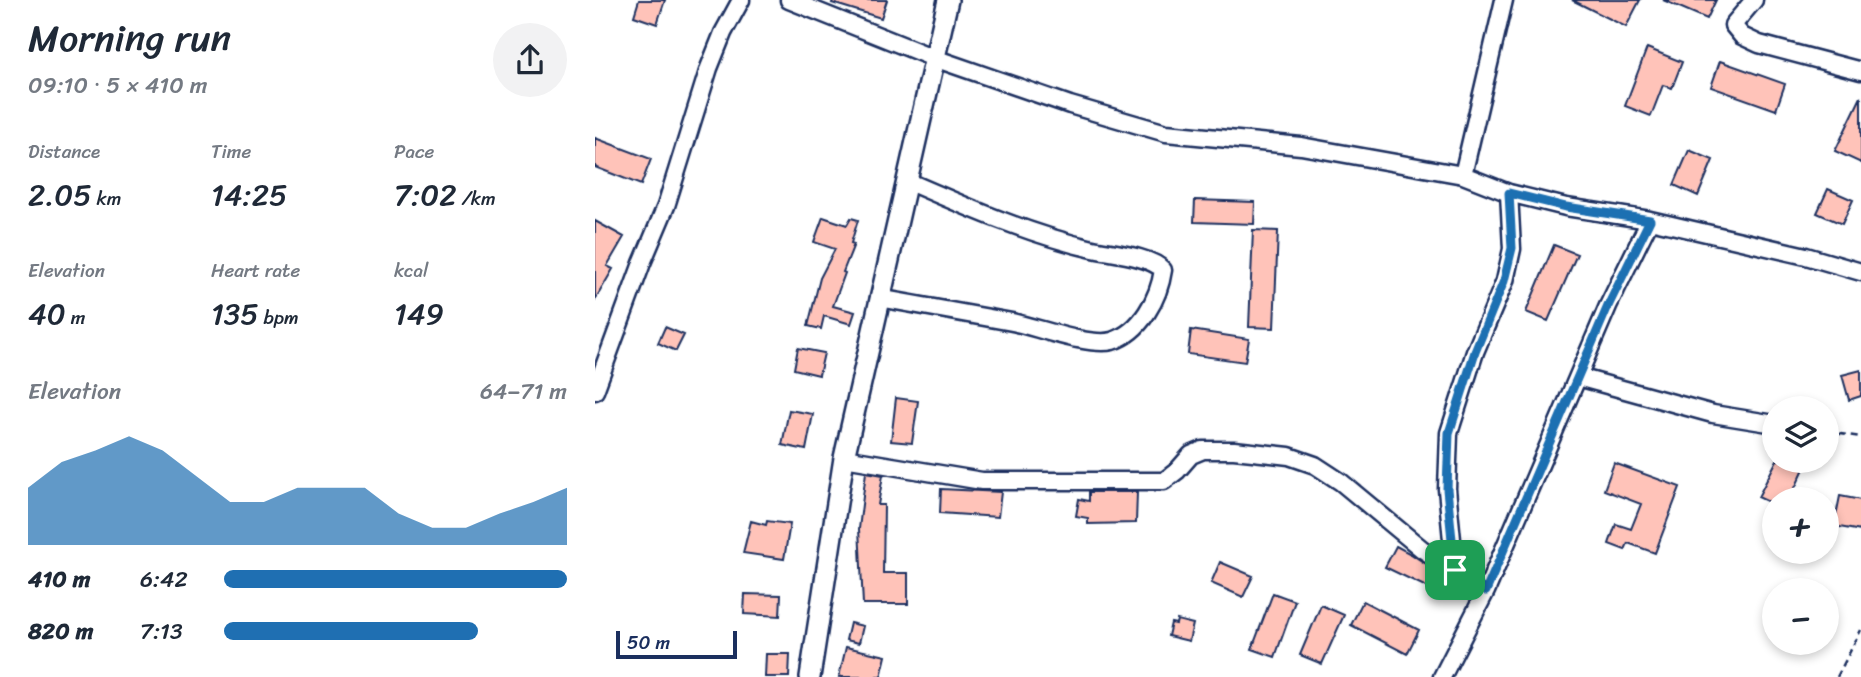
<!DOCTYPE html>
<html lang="en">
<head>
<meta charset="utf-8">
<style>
  :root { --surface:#fff; --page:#f2f2f3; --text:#1f2937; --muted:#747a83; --accent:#1f6fb2 }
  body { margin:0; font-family:Sriracha,sans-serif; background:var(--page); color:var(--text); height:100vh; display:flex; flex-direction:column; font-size:26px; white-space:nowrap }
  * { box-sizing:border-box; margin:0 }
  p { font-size:23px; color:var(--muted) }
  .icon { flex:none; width:38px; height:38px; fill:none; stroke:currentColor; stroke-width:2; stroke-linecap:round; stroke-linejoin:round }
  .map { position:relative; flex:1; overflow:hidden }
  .sheet { display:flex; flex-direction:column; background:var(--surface); width:595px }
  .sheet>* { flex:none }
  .buttons { position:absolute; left:1167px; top:396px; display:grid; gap:14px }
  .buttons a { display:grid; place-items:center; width:77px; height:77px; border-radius:50%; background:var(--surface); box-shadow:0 4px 10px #0003; font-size:35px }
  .scale { position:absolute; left:21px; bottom:18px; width:121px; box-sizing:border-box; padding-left:7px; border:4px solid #1b2f5e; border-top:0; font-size:19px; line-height:24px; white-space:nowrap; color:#1b2f5e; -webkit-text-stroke:5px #fff; paint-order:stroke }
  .pin { position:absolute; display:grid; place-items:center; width:60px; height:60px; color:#fff; margin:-30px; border-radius:14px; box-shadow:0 4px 10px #0006 }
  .round { display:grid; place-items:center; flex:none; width:74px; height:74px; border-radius:37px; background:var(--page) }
  .headline { display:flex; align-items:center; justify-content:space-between; height:119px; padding:0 28px }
  h1 { font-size:38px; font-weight:600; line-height:52px }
  .stats { display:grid; grid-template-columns:repeat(3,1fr); gap:10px; height:119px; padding:7px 28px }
  .stats div { display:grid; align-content:center }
  .stats b { font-size:30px; font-weight:600 }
  .stats small { font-size:19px; font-weight:400 }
  .stats p { font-size:19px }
  .chart { height:196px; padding:14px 28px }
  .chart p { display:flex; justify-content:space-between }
  .chart svg { width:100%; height:126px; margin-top:7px; fill:var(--accent); opacity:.7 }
  ul { padding:0 28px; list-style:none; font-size:23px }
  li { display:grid; grid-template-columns:112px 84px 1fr; align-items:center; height:52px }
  li i { height:18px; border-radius:9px; background:var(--accent) }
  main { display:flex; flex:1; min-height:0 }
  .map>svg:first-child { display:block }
  .building { fill:#ffc3b9; stroke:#1b2f5e; stroke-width:2 }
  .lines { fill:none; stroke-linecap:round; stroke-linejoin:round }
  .minor-casing { stroke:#1b2f5e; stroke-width:21 }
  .tertiary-casing { stroke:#1b2f5e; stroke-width:24 }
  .path { stroke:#1b2f5e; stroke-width:2.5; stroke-dasharray:7 5; stroke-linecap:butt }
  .minor { stroke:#fff; stroke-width:16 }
  .tertiary { stroke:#fff; stroke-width:19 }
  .route-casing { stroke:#fff; stroke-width:14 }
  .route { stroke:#1f6fb2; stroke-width:9 }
</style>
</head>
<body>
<main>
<section class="sheet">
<div class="headline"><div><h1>Morning run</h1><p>09:10 · 5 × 410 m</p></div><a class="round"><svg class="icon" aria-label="share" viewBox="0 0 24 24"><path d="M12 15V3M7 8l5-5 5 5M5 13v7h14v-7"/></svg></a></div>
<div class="stats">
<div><p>Distance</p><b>2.05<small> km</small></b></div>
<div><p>Time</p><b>14:25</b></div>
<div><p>Pace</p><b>7:02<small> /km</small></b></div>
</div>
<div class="stats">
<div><p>Elevation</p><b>40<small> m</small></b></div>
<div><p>Heart rate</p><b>135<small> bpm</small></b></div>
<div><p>kcal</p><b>149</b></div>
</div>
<div class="chart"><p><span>Elevation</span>64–71 m</p>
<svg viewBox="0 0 160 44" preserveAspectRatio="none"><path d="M0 44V24L10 15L20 11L30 6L40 11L50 20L60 29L70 29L80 24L90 24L100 24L110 33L120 38L130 38L140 33L150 29L160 24V44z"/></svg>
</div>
<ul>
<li><b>410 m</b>6:42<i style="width:100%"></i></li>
<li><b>820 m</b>7:13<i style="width:74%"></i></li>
</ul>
</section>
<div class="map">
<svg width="1266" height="677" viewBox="0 0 1266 677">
  <rect width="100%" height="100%" fill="#fff"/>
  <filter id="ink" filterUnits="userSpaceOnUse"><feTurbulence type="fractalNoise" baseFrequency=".0143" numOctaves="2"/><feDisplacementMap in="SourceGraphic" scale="14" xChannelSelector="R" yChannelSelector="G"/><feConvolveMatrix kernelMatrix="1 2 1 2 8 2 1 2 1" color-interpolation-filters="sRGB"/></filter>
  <g filter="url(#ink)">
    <path class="building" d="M44,0H70L62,24L39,16Z
      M238,0H292L286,18L237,3Z
      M977,0H1045L1031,27Z
      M1068,0H1121L1112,19Z
      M1052,48L1087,62L1077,88L1068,85L1056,116L1030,106Z
      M1125,61L1190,84L1181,110L1116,87Z
      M1266,97V163L1240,151Z
      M0,138L56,159L46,185L0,167Z
      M1094,150L1118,160L1103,196L1079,185Z
      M1233,189L1258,200L1247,224L1222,213Z
      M600,200L660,202L659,224L599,222Z
      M228,217L252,225L256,218L263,220L256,243L259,244L248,272L250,273L238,306L260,312L256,324L229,316L226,329L213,326L225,278L240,249L219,242Z
      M0,221L29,237L12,266L18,269L0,300Z
      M658,230L683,231L679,328L654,327Z
      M959,245L982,254L953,321L931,312Z
      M70,327L89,335L81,351L63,343Z
      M596,330L654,339L650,362L593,354Z
      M203,348L229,353L224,375L199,369Z
      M1266,370V396L1254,400L1247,375Z
      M301,398L323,401L317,443L296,441Z
      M194,410L218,414L211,450L187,445Z
      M1182,460H1213L1195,499H1180V505L1163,497Z
      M1019,463L1085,487L1060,553L1033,543L1030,550L1014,544L1021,524L1036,529L1046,504L1009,490Z
      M271,472L288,475L283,505H289L288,573H313V604H268L264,529Z
      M346,489L406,492L403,517L345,513Z
      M494,492H542L541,523L493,524V518L481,516L484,499L494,501Z
      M1245,496L1266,500V531L1239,526Z
      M156,521L171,525L172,521L195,524L189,559L148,553Z
      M801,546L816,554L857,581L850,596L790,567Z
      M625,562L658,576L648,597L616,583Z
      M678,593L700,601L680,657L657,649Z
      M150,594L186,595L185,616L149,614Z
      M768,601L824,630L812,654L756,625Z
      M726,605L749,615L727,664L705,655Z
      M582,620L598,624L594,641L573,636L576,623L581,624Z
      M255,623L268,626L264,643L251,640Z
      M251,647L291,656L286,677H244Z
      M171,654H195L194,677H170Z"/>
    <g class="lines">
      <g class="minor-casing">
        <path id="minor" d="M194,0L339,58L475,105L571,133L706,146L868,175L914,193L971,207L1055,220L1211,256L1266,272
          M1159,0L1138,25L1147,36L1164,44L1266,71
          M868,175L909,0
          M284,298C328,306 373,314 417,322C441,327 495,347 517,341C546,332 564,298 568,270C556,256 516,253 498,249C433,234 372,207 312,181
          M983,377L1118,414L1180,424
          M0,391L47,263L71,206L114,68L128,33L146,0
          M249,458L387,481H569L582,471L596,455L608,450H639L694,456L720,465L746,482L827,549L891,591
          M860,570L852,489L854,433L880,352L910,281L917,249L914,193
          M847,677L891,591L1013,306L1055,220"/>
      </g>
      <g class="tertiary-casing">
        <path id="tertiary" d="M215,677L249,458L353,0"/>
      </g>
      <path class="path" d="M1232,432L1266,437
        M1242,677L1266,630"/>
      <use href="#minor" class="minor"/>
      <use href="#tertiary" class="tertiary"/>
    </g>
  </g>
  <g class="lines" filter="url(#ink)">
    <g class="route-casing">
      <path id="route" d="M914,193L971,207L1055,220L1013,306L891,591L860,570L852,489L854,433L880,352L909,281L917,248Z"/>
    </g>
    <use href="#route" class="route"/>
  </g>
</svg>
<div class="buttons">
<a><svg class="icon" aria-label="layers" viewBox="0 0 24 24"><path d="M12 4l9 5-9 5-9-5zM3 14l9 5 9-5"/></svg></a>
<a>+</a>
<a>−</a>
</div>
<div class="scale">50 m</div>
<div class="pin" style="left:860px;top:570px;background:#1e9e55"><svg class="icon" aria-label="arrive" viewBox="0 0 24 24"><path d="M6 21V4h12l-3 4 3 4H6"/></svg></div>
</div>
</main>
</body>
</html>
